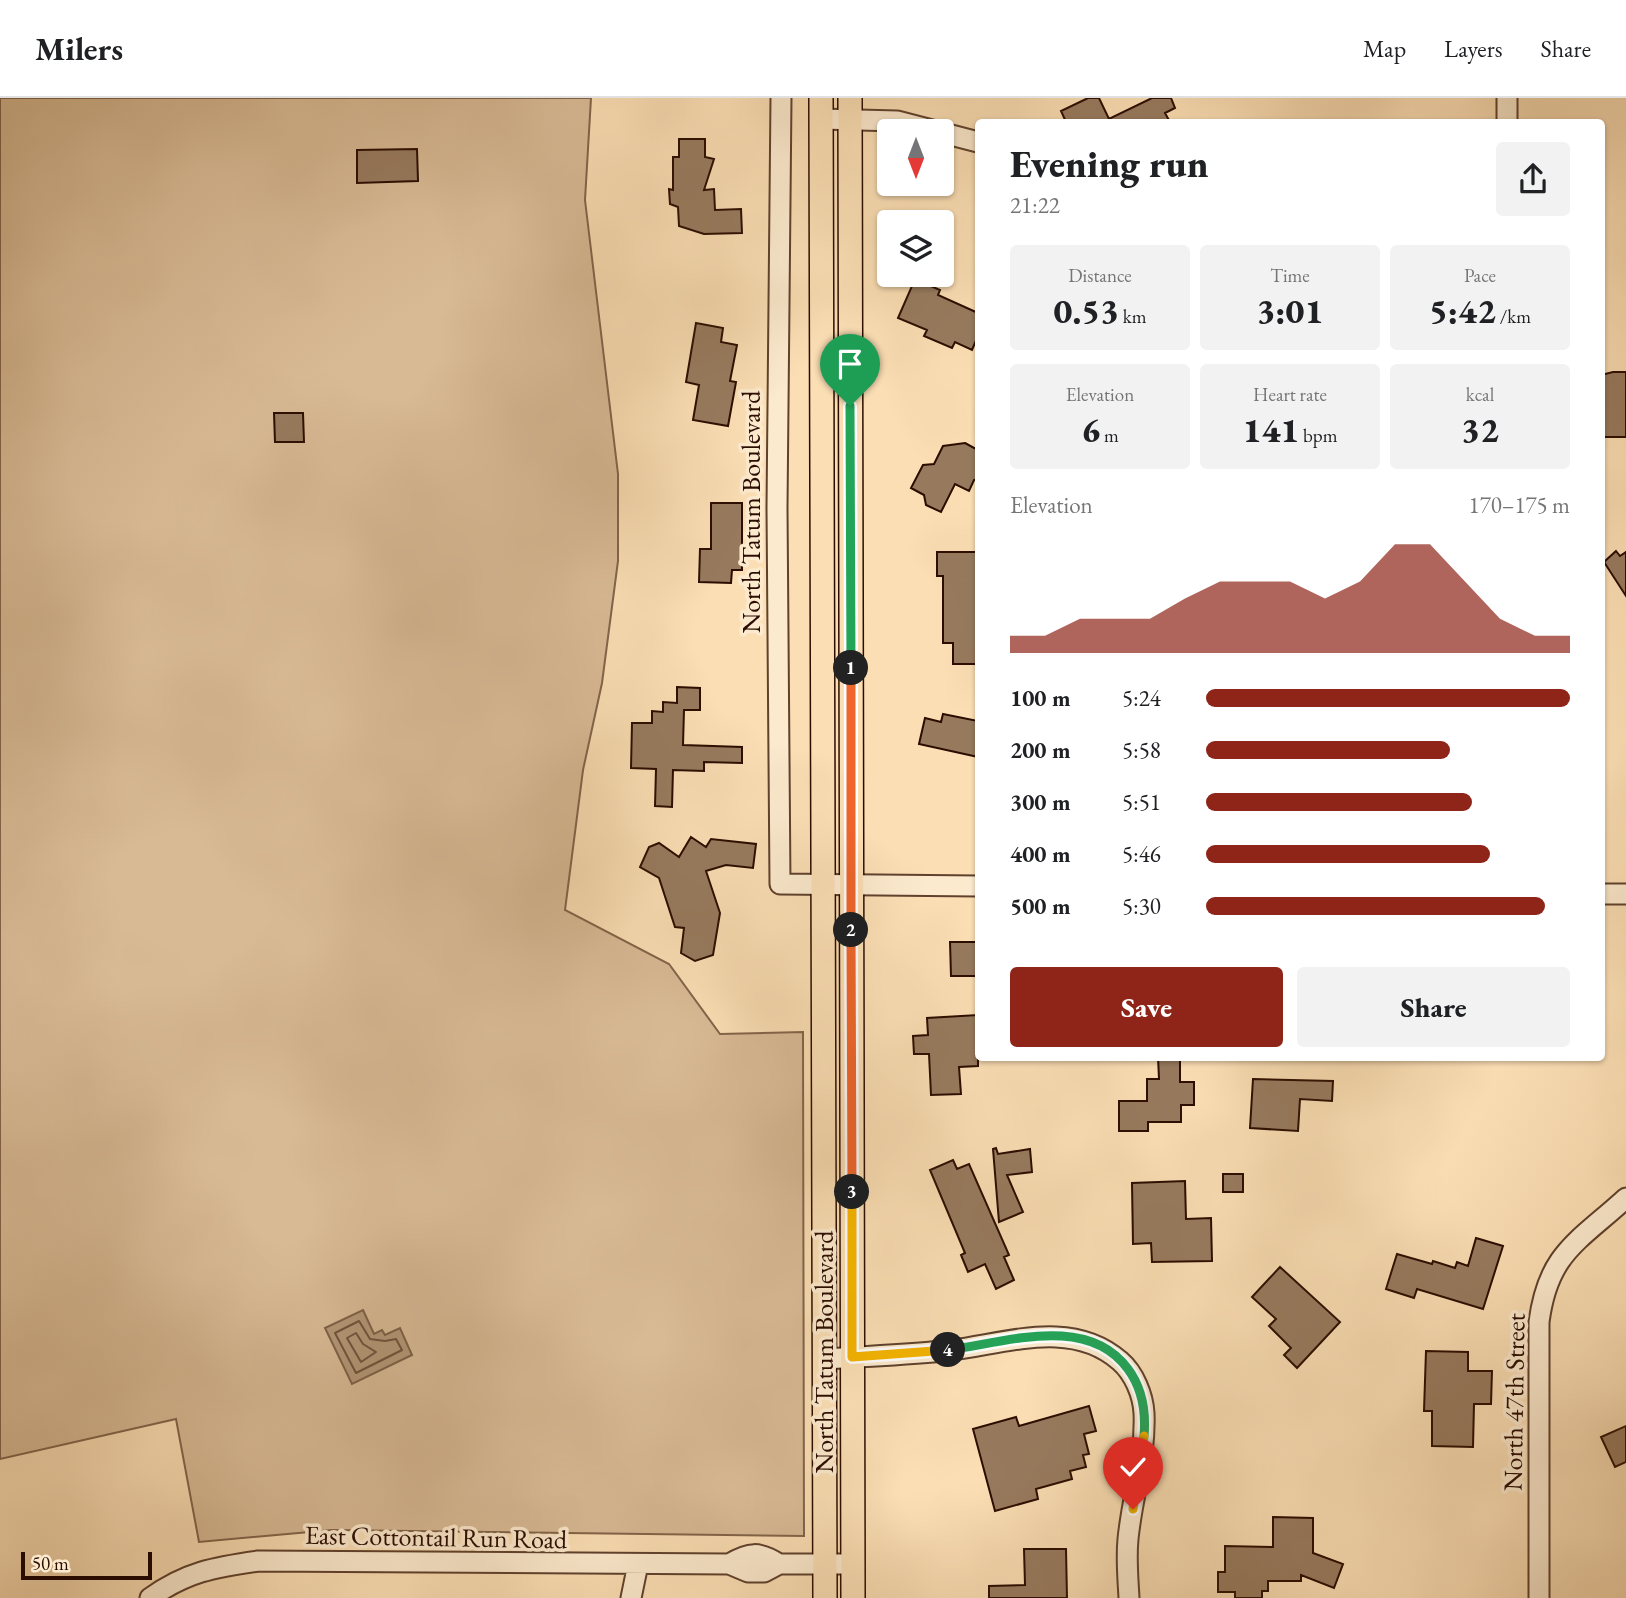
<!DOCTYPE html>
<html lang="en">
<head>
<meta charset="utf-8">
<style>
  :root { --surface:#fff; --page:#f2f2f2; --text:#202124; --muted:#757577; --line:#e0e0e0; --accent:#8f2418 }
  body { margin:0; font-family:"EB Garamond",serif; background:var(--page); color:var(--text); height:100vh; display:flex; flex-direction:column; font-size:26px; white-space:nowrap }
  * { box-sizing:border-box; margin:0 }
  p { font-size:23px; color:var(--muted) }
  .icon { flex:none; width:38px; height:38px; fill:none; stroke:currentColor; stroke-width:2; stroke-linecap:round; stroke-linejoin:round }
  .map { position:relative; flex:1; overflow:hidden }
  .sheet { position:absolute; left:975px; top:21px; width:630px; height:942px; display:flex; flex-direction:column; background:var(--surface); border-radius:7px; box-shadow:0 2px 5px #0004 }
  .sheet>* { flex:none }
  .needle { width:46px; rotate:180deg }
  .buttons { position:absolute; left:877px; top:21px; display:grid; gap:14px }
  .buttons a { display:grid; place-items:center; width:77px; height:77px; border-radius:7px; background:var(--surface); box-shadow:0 2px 5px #0004; font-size:35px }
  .scale { position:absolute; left:21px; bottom:18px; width:131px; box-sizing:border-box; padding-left:7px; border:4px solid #2b0d00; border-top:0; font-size:19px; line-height:24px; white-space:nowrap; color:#2b0d00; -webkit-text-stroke:5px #fceace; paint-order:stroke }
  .pin { position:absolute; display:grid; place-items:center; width:60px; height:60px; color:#fff; margin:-72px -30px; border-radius:50% 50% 50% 0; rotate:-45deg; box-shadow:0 0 7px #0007 }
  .pin .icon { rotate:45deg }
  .km { position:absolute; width:35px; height:35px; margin:-18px; border-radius:50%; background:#222; color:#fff; font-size:19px; line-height:35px; text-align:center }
  .round { display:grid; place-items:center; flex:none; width:74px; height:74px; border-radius:7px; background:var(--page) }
  .summary { display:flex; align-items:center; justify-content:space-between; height:119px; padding:0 35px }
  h1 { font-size:38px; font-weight:800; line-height:52px }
  .stats { display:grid; grid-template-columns:repeat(3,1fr); gap:10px; height:119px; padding:7px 35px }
  .stats div { display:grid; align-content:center; border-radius:7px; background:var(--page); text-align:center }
  .stats b { font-size:35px; font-weight:800 }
  .stats small { font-size:19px; font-weight:400 }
  .stats p { font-size:19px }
  .chart { height:196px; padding:14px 35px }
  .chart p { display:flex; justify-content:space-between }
  .chart svg { width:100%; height:126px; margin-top:7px; fill:var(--accent); opacity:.7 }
  .action { display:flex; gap:14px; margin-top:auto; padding:14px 35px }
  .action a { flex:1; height:80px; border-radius:7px; background:var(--accent); color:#fff; font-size:28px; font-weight:800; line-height:80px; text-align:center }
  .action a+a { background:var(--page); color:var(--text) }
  ul { padding:0 35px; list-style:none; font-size:23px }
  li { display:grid; grid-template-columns:112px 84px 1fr; align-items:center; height:52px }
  li i { height:18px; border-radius:9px; background:var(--accent) }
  header { display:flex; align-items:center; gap:42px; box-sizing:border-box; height:98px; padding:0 35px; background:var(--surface); border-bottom:2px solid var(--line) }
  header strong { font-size:33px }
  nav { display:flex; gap:38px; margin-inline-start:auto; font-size:24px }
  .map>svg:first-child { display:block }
  .green { fill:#d8ba95; stroke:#82644a; stroke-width:2 }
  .water { fill:#b49777; stroke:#7d6047; stroke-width:2 }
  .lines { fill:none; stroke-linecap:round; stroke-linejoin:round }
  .shore { stroke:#70523c; stroke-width:2 }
  .building { fill:#977a5e; stroke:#2b0d00; stroke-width:2 }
  .minor-casing { stroke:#5f412d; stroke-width:23 }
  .major-casing { stroke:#2b0d00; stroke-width:26 }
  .minor { stroke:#fceace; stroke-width:19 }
  .major { stroke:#fbdeb4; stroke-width:23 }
  .split-1-casing { stroke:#fff; stroke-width:14 }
  .split-2-casing { stroke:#fff; stroke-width:14 }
  .split-3-casing { stroke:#fff; stroke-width:14 }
  .split-4-casing { stroke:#fff; stroke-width:14 }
  .split-5-casing { stroke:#fff; stroke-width:14 }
  .split-6-casing { stroke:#fff; stroke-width:14 }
  .split-1 { stroke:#22a559; stroke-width:9 }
  .split-2 { stroke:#f0652b; stroke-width:9 }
  .split-3 { stroke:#f0652b; stroke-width:9 }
  .split-4 { stroke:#f5b400; stroke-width:9 }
  .split-5 { stroke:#22a559; stroke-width:9 }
  .split-6 { stroke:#f5b400; stroke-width:9 }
  .labels { text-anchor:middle; stroke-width:7; stroke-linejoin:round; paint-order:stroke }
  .street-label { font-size:26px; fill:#2b0d00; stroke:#fceace }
</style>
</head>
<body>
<header>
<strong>Milers</strong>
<nav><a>Map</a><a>Layers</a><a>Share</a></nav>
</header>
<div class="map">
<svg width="1626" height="1500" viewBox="0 0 1626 1500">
  <rect width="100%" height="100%" fill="#fbdeb4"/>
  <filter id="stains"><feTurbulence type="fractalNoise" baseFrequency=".00286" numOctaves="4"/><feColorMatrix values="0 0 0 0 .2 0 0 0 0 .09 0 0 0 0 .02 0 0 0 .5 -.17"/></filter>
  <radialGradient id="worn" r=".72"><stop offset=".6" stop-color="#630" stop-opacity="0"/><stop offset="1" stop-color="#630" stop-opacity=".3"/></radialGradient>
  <path class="green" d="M0,0H591L585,102L618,376V463L602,585L583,672L565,812L669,866L720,936L803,934L804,1438L332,1432L199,1444L176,1321L0,1361Z"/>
  <path class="water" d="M363,1212L374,1236L382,1232L385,1237L400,1230L412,1257L352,1286L325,1230Z"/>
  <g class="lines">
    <path class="shore" d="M359,1223L370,1241L385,1243L396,1241L402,1252L356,1275L335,1235Z
      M356,1235L363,1246L376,1254L361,1264L347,1240Z"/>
  </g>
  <path class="building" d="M1088,0H1099L1109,21L1152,0H1171L1175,10L1165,15L1170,24H1066L1061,13Z
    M679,41H705V59L714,61L704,92L714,91L715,112L741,111L742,135L704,136L679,128L678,109L670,106L669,91L673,92V59H679Z
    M417,51L418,83L357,85V52Z
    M915,181L940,192L938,197L978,215V238L972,252L955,244L952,250L924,238L927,232L898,220Z
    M696,225L723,230L721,244L737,247L730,283L736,284L728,328L693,322L699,287L686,284Z
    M1613,274H1626V339H1601V277Z
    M274,315H303L304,344H275Z
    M965,345L978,352V381L974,382L969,393L955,386L941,414L926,407L924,397L911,390L923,367L934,366L943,348Z
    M711,405H742V472H732L731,485L699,484L700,451H711Z
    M1616,453L1620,458L1626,454V498L1604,464Z
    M937,454H978V566H953V545H943V478H937Z
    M677,589L700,590V612H684L683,647L742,649V665L704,664V673L673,672L672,709L655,708L656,671L631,670L632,625H652V613L663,614V604L677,605Z
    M943,616L978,623V659L919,646L925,620L941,624Z
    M691,739L706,749L711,741L756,746L753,770L726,767L706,773L720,815L713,857L695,863L681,855L684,830L675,829L659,780L640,769L649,749L659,745L679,759Z
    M950,844H978V878H951Z
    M978,917V968L959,969L961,996L931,997L929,956H914L913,938L928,937L927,920Z
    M1158,959H1180V984H1194V1007H1181V1024H1148V1033H1119V1003H1147V981H1159Z
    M1253,981L1333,983L1332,1003L1300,1001L1298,1033L1250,1030Z
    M996,1050L998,1056L1030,1051L1032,1074L1007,1077L1023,1114L999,1124L993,1051Z
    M953,1062L957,1071L969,1066L1009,1157L1004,1159L1014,1182L996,1191L985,1166L968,1174L961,1157L965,1155L930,1072Z
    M1223,1076H1243V1094H1223Z
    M1185,1083L1186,1121L1211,1120L1212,1163L1152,1164L1151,1145L1133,1146L1132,1085Z
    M1476,1140L1503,1148L1483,1211L1417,1191L1414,1200L1386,1191L1397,1156L1432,1166L1433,1163L1455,1170L1457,1164L1468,1168Z
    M1280,1169L1340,1224L1297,1270L1284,1257L1291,1250L1269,1228L1276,1221L1252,1199Z
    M1426,1253L1468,1254V1273H1492L1491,1306H1474L1473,1349L1432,1348V1313H1424Z
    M1089,1308L1096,1333L1084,1336L1089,1356L1083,1357L1086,1369L1070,1373L1072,1381L1036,1391L1038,1401L995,1413L973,1331L1016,1319L1019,1328Z
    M1626,1328V1364L1615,1369L1601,1339Z
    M1273,1419L1313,1420V1455L1343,1466L1334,1490L1301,1477V1483H1268V1493H1262V1500H1235V1494H1218V1474H1225V1448L1273,1449Z
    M1024,1451H1066L1067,1500H989V1488L1025,1487Z"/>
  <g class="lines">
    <g class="minor-casing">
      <path id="minor" d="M781,0L777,410L780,786L978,788
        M1507,0V24
        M821,21L897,23L978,44
        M1601,796H1626
        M824,1261C866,1258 909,1257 952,1252C1008,1245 1072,1221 1120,1263C1134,1275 1143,1297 1144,1315C1146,1358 1132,1399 1128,1441C1126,1461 1128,1481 1129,1500
        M729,1466C749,1454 759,1453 779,1466
        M150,1500C186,1474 215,1469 258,1463L729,1466L748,1474H764L779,1466H852
        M631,1500L638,1466
        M1539,1500V1224C1548,1155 1578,1144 1626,1100"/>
    </g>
    <g class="major-casing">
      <path id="major" d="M821,0L825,1500
        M850,0L853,1500"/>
    </g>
    <use href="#minor" class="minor"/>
    <use href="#major" class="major"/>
  </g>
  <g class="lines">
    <g class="split-1-casing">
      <path id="split-1" d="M850,308L851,570"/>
    </g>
    <g class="split-2-casing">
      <path id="split-2" d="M851,570V832"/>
    </g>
    <g class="split-3-casing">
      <path id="split-3" d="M851,832L852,1094"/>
    </g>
    <g class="split-4-casing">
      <path id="split-4" d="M852,1094V1259L948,1252"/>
    </g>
    <g class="split-5-casing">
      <path id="split-5" d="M948,1252C1004,1245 1087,1215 1128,1271C1142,1290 1146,1315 1144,1338"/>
    </g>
    <g class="split-6-casing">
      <path id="split-6" d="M1133,1411L1144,1338"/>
    </g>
    <use href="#split-1" class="split-1"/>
    <use href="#split-2" class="split-2"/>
    <use href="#split-3" class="split-3"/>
    <use href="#split-4" class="split-4"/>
    <use href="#split-5" class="split-5"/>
    <use href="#split-6" class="split-6"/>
  </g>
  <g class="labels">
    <g class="street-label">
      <text transform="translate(751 414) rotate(-90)" y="9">North Tatum Boulevard</text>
      <text transform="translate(824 1254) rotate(-90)" y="9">North Tatum Boulevard</text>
      <text transform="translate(1514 1304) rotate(-89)" y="9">North 47th Street</text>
      <text transform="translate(436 1439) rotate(1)" y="9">East Cottontail Run Road</text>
    </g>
  </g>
  <rect width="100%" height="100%" filter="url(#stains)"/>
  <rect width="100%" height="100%" fill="url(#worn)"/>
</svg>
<div class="buttons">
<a><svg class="needle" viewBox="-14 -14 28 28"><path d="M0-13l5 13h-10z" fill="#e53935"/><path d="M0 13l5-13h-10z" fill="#757577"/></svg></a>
<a><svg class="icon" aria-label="layers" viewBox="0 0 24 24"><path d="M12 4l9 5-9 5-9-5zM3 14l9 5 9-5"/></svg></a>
</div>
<div class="scale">50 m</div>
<div class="pin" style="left:850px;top:308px;background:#1e9e55"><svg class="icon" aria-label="arrive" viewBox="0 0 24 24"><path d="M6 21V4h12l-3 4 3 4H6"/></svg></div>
<div class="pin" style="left:1133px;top:1411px;background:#d93025"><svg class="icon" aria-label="check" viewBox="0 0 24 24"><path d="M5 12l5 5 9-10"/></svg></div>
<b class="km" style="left:851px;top:570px">1</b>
<b class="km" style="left:851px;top:832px">2</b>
<b class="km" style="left:852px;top:1094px">3</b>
<b class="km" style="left:948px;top:1252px">4</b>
<section class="sheet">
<div class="summary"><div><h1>Evening run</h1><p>21:22</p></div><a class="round"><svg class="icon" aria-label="share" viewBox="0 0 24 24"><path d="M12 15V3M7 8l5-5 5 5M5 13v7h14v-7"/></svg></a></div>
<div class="stats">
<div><p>Distance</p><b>0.53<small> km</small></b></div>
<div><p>Time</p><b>3:01</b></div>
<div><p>Pace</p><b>5:42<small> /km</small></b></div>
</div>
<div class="stats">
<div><p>Elevation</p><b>6<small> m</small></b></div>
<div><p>Heart rate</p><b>141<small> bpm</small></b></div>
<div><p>kcal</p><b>32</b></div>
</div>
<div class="chart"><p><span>Elevation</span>170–175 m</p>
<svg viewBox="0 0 160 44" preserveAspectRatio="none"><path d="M0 44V38L10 38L20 32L30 32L40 32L50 25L60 19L70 19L80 19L90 25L100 19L110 6L120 6L130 19L140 32L150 38L160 38V44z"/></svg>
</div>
<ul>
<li><b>100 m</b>5:24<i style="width:100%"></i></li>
<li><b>200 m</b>5:58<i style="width:67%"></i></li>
<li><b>300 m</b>5:51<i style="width:73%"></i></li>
<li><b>400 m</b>5:46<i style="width:78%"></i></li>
<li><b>500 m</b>5:30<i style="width:93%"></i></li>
</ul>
<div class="action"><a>Save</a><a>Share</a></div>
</section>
</div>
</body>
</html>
